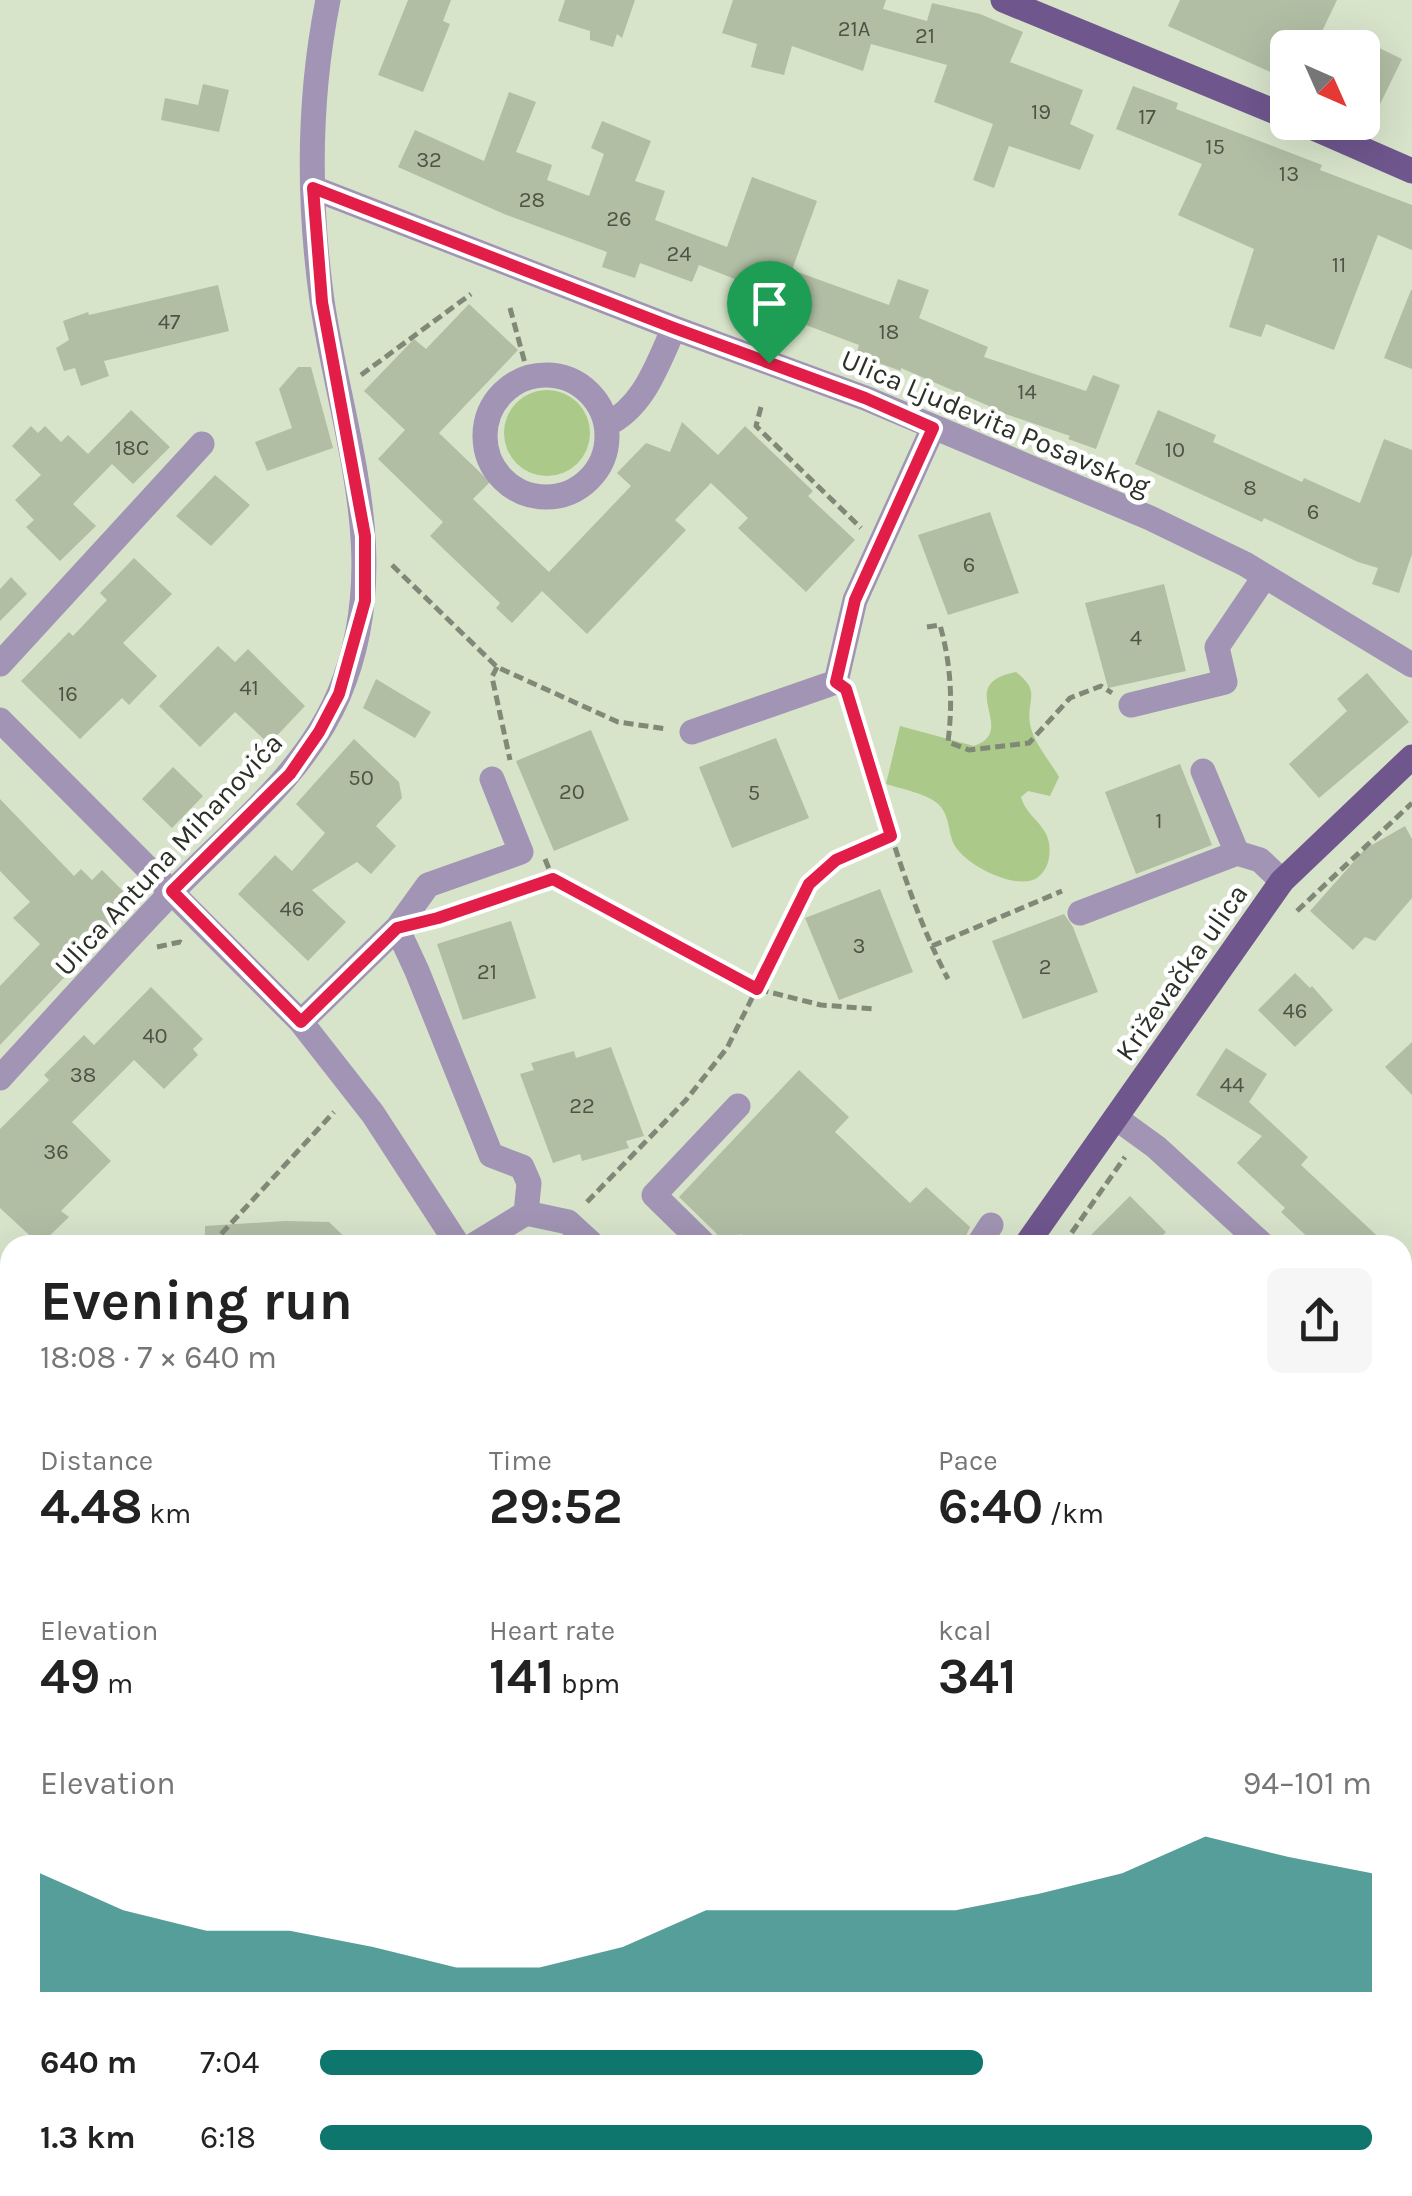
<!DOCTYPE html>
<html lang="en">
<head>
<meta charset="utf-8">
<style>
  :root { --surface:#fff; --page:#f6f6f6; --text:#222; --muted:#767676; --accent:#0f766e }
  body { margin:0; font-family:Karla,sans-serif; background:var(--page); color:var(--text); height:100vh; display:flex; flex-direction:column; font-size:38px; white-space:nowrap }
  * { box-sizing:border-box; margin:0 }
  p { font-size:32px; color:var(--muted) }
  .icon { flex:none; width:55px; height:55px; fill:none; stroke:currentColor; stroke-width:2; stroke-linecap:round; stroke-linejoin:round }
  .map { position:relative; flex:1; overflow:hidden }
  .panel { position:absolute; left:0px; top:1235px; width:1412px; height:962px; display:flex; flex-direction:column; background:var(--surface); border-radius:30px 30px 0 0; box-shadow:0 10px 40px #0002 }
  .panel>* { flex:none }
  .needle { width:65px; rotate:135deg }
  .fabs { position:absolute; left:1270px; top:30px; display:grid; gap:20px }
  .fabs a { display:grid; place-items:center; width:110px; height:110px; border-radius:15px; background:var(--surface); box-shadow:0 10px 40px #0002; font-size:50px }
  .pin { position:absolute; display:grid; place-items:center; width:85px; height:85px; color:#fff; margin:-102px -42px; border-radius:50% 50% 50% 0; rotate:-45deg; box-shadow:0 0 10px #0007 }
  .pin .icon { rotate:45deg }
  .round { display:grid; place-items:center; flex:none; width:105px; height:105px; border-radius:15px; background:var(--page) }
  .headline { display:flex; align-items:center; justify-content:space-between; height:170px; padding:0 40px }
  h1 { font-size:55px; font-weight:700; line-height:75px }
  .stats { display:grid; grid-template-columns:repeat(3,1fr); gap:15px; height:170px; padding:10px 40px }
  .stats div { display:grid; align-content:center }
  .stats b { font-size:50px; font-weight:700 }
  .stats small { font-size:28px; font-weight:400 }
  .stats p { font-size:28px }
  .chart { height:280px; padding:20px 40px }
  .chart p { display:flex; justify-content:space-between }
  .chart svg { width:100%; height:180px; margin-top:10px; fill:var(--accent); opacity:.7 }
  ul { padding:0 40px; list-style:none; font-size:32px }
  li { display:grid; grid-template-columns:160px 120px 1fr; align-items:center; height:75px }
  li i { height:25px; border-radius:12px; background:var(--accent) }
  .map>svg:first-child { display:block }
  .green { fill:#abc989 }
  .building { fill:#b1bea4 }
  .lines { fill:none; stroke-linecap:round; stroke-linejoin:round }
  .path { stroke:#808977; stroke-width:5; stroke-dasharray:10 5; stroke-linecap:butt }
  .minor { stroke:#a194b4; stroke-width:25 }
  .major { stroke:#6f568d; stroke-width:25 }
  .route-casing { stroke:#fff; stroke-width:20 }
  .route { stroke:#e11d48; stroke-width:12 }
  .labels { text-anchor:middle; stroke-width:9; stroke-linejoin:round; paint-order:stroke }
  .number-label { font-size:22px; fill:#4d5446 }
  .street-label { font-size:28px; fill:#2c3127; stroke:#fff }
</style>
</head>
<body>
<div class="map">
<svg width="1412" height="2196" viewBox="0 0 1412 2196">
  <rect width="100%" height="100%" fill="#d7e4ca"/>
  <path class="green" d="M504 433a43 43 0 1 1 86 0a43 43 0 1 1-86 0Z
    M1016,672C1042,692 1026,699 1030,724C1033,742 1050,761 1059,777L1050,796L1028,791L1021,797C1026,816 1046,824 1049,843C1051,857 1048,870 1037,878C1016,891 966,865 955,846C947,832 951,815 937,803C925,793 901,789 886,784L900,726L974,746C1020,730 952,684 1016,672Z
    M10,1377V1499L0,1490V1388Z"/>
  <path class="building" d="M408,0H451L443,21L450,24L423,92L378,75Z
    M565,0H635L622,38L617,34L613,47L590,40V31L558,21Z
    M733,0H886L883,9L927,21L932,3L980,14L1023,32L1010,62L1083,90L1070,124L1094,135L1080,170L1009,146L994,188L973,180L993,124L934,102L947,65L871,44L863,71L792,46L784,75L751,67L757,44L722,33Z
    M1180,0H1337L1314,48H1288V80L1168,26Z
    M1375,46L1402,59L1366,133L1362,132V72Z
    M203,84L229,90L219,132L161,120L165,98L198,105Z
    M1133,86L1178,103L1176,109L1322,165L1320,170L1412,205V250L1378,235L1334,350L1266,324L1261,337L1229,327L1254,249L1178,215L1202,164L1116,129Z
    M509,92L536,102L516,152L552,165L547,180L589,196L604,154L591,148L602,121L651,141L635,181L665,191L655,220L727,247L752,177L817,201L792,270L889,305L898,279L929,290L919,318L988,347L984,357L1086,391L1093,375L1120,385L1096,449L1068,439L1070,436L988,408L989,406L901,368V371L856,355L859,345L734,298L740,281L699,265L692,282L640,263L635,278L602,267L607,252L504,214L398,167L415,130L484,161Z
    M218,285L229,331L104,361L109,376L81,386L75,368L64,371L56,348L69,340L63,321L88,312L89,315Z
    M1411,290H1412V369L1384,358Z
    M469,304L518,350L439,433L490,482L473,499L549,572L631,486L617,473L646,443L670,452L682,422L718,455L745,426L813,491L808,496L855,540L806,592L738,528L748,518L711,483L675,520L686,530L587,634L542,591L512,623L496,608L500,603L430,536L443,522L378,459L405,430L364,391L414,339L426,349Z
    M298,367H311L333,448L267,471L255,442L292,428L279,389Z
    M131,410L170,447L133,484L112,464L73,504L96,526L60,561L26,527L34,520L15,500L41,475L12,446L31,426L38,433L45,426L61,442L68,435L88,454Z
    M1158,410L1216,435L1213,442L1302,482L1304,478L1360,503L1384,439L1412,450V554L1399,593L1372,584L1378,568L1358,562L1264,518L1262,522L1135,464Z
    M215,475L250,505L211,546L176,516Z
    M990,512L1019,593L948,615L918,535Z
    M134,558L172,594L123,643L157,676L129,705L122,698L80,739L21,681L69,632L73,636L107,600L100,593Z
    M11,577L27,594L0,621V589Z
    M1164,584L1186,671L1108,688L1085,603Z
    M218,646L235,662L248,649L305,706L269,744L235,712L200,747L159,706Z
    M1367,673L1409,722L1319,798L1289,764L1347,711L1337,699Z
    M376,679L431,712L415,738L363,708Z
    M591,730L629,820L554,851L516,761Z
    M776,738L809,818L732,848L699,767Z
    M354,739L399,782L402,798L376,826L396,846L371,874L357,862L312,890L346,922L308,961L238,894L275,855L292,871L325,833L296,804Z
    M1180,764L1212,845L1136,874L1105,792Z
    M173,767L203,796L172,828L142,799Z
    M0,799L74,876L81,869L92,880L102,870L135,903L0,1045V986L40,944L13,918L30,902L0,871Z
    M1405,826L1412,839V898L1375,941L1365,937L1353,950L1310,911L1365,849Z
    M880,889L913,972L839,1000L805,918Z
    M1064,914L1073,927L1098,992L1023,1019L992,941Z
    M511,921L536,998L463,1020L437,944Z
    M1295,973L1310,988L1312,986L1333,1010L1295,1047L1258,1010Z
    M151,987L203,1039L193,1049L198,1055L164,1089L134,1060L72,1122L111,1161L61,1211L69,1217L40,1245L0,1208V1129L49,1080L44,1075L84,1035L94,1045Z
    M1412,1042V1095L1385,1067Z
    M611,1047L644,1136L626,1141L629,1148L582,1161L580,1154L553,1163L520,1074L534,1070L531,1063L574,1051L576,1058Z
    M1226,1048L1267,1074L1249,1102L1308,1157L1301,1165L1387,1245H1316L1281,1212L1285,1208L1237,1163L1262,1136L1196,1095Z
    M799,1070L849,1117L835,1132L910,1203L926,1187L970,1227L962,1245H752L741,1234L732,1245H721L716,1233L679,1197Z
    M1130,1196L1166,1232L1153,1245H1081Z
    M285,1221L329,1222L353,1245H205V1226Z"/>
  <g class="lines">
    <path class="path" d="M510,308L529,378
      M361,375L471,294
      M761,407L756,426L861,528
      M392,565L497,667L618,722L667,729
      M927,627L940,625C951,664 953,702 948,742L969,750L1029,743L1070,698L1101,686L1112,693
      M497,667L492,677L510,760
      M851,704C881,796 903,893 948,979
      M545,859L553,879L757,989L821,1005L874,1009
      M1297,911L1412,803
      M439,918L553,879
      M932,946L1062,891
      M157,947L180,942L185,945
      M587,1202L686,1100L727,1048L809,884L836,860L891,836
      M211,1245L334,1112
      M1063,1245L1125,1157
      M0,1370L10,1359
      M0,1513L10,1522
      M190,2196L196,2188
      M266,2196L271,2188"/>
    <path class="minor" d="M313,188L674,328L865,398L1150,518L1245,564L1412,665
      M485 436a61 61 0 1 1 122 0a61 61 0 1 1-122 0Z
      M606,425C644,407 657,365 674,328
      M0,664L202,444
      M1131,705L1225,682L1217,647L1265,576
      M0,720L301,1022L373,1114L458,1245
      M692,732L836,682L855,600L933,428
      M1203,771L1237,853L1260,860L1282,881
      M1080,913L1237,853
      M397,928L428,885L521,852L492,779
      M301,1022L397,928L417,971L491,1155L522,1167L529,1183L526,1213L474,1245
      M0,1078C58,1015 115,951 175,889C234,828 305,774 339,694C395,562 342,434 322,301C308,200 308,100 328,0
      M1116,1118L1156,1147L1263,1245
      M526,1213L568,1222L593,1245
      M705,1245L654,1195L738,1106
      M978,1245L991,1225
      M1402,1375L1412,1383
      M1402,1734L1412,1719
      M0,1789L10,1798
      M1402,1963L1412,1975
      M831,2188L834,2196
      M1219,2188L1225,2196
      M1408,2196L1412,2193"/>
    <path class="major" d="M1003,0L1288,117
      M1300,122L1412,171
      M1026,1245L1282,881L1412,757
      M224,2196L230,2188"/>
  </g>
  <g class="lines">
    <g class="route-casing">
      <path id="route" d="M313,188L674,328L865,398L933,428L855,600L836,682L846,689L891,836L836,860L809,884L757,989L553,879L438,918L397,928L301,1022L172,891L290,774L319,732L339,694L365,601V536L322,302Z"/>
    </g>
    <use href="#route" class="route"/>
  </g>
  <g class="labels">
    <g class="number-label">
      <text x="854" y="36">21A</text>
      <text x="925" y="43">21</text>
      <text x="1041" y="119">19</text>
      <text x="1147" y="124">17</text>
      <text x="1215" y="154">15</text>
      <text x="429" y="167">32</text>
      <text x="1289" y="181">13</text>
      <text x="532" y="207">28</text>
      <text x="619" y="226">26</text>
      <text x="679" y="261">24</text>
      <text x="1339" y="272">11</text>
      <text x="169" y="329">47</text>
      <text x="889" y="339">18</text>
      <text x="1027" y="399">14</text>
      <text x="132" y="455">18C</text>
      <text x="1175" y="457">10</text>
      <text x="1250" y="495">8</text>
      <text x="1313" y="519">6</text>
      <text x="969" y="572">6</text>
      <text x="1136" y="645">4</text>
      <text x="249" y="695">41</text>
      <text x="68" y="701">16</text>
      <text x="361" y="785">50</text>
      <text x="572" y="799">20</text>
      <text x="754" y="800">5</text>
      <text x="1159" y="828">1</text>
      <text x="292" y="916">46</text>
      <text x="859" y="953">3</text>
      <text x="1045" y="974">2</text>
      <text x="487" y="979">21</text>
      <text x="1295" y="1018">46</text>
      <text x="155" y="1043">40</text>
      <text x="83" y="1082">38</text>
      <text x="1232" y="1092">44</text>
      <text x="582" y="1113">22</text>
      <text x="56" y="1159">36</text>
    </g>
    <g class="street-label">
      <text transform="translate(996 422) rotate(23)" y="10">Ulica Ljudevita Posavskog</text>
      <text transform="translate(168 854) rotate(-47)" y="10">Ulica Antuna Mihanovića</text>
      <text transform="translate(1181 972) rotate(-55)" y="10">Križevačka ulica</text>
    </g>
  </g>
</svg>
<div class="fabs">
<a><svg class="needle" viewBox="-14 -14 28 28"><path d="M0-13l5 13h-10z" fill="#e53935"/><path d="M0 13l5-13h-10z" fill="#767676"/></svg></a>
</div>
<div class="pin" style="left:769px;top:363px;background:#1e9e55"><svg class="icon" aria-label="arrive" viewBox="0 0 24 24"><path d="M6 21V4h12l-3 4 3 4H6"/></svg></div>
<section class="panel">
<div class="headline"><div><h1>Evening run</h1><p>18:08 · 7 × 640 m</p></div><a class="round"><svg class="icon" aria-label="share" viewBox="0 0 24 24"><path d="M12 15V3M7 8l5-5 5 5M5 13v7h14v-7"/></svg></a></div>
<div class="stats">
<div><p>Distance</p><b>4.48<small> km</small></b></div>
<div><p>Time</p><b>29:52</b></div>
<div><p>Pace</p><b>6:40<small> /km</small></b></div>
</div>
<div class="stats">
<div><p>Elevation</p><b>49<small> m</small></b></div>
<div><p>Heart rate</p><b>141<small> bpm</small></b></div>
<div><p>kcal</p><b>341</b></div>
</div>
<div class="chart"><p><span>Elevation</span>94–101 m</p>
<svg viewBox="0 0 160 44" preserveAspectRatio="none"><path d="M0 44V15L10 24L20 29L30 29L40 33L50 38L60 38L70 33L80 24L90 24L100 24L110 24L120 20L130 15L140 6L150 11L160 15V44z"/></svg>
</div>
<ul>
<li><b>640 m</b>7:04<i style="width:63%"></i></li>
<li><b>1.3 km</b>6:18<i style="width:100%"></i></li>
</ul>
</section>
</div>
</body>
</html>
